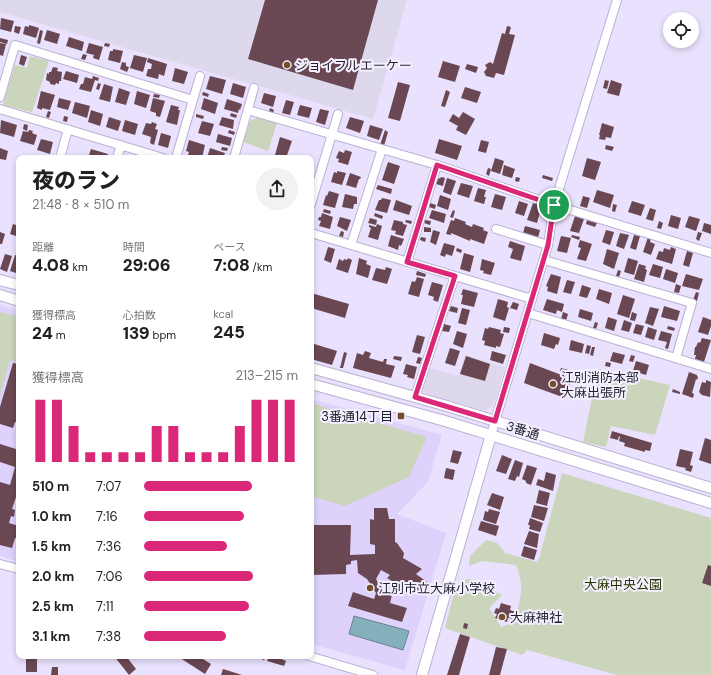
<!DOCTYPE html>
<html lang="ja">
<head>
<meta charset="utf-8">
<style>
  :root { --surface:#fff; --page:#f2f2f2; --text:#202124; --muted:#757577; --accent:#db2777 }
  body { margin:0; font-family:"DM Sans","Noto Sans JP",sans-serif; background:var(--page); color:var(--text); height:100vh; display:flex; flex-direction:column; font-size:15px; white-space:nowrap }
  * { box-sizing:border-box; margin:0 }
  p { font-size:13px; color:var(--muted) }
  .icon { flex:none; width:22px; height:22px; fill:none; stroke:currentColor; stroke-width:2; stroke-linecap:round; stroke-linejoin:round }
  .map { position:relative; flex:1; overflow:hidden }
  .drawer { position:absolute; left:16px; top:155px; width:298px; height:504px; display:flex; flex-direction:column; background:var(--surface); border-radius:8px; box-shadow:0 2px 6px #0003 }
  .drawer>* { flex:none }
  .fabs { position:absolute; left:663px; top:12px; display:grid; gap:8px }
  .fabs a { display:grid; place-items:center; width:36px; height:36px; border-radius:50%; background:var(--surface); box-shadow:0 2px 6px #0003; font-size:20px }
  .pin { position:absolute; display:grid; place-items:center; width:34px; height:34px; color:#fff; margin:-17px; border:2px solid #fff; border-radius:50%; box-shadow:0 1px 4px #0007 }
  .round { display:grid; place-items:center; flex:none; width:42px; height:42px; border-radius:21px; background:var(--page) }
  .head { display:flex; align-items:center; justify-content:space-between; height:68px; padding:0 16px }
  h1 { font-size:22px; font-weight:800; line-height:30px }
  .stats { display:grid; grid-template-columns:repeat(3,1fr); gap:6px; height:68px; padding:4px 16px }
  .stats div { display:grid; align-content:center }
  .stats b { font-size:17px; font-weight:800 }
  .stats small { font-size:11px; font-weight:400 }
  .stats p { font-size:11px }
  .chart { height:112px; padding:8px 16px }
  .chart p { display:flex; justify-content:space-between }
  .chart svg { width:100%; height:72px; margin-top:4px; stroke:var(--accent); stroke-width:6 }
  ul { padding:0 16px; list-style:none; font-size:13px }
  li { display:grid; grid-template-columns:64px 48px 1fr; align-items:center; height:30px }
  li i { height:10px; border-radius:5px; background:var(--accent) }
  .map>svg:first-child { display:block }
  .commercial { fill:#ded8ed }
  .built { fill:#ded2fd }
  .green { fill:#cad5bb }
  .water { fill:#84b0bb; stroke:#678490 }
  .building { fill:#6a4853 }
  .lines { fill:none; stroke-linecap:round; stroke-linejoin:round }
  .minor-casing { stroke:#bbb1d3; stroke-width:10 }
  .tertiary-casing { stroke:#bbb1d3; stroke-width:12 }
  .minor { stroke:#fff; stroke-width:8 }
  .tertiary { stroke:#fff; stroke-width:10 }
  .route-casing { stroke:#fff; stroke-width:8 }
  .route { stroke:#db2777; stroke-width:5 }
  .poi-dot { fill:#744e2a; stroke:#f4f0ff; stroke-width:1.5 }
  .labels { text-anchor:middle; stroke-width:4; stroke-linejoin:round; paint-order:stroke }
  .poi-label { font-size:13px; fill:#221e2b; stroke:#f4f0ff; text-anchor:start }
  .street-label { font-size:13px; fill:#221e2b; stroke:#f4f0ff }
  .park-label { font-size:13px; fill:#253600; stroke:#f4f0ff }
</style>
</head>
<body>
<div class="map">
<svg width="711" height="675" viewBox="0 0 711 675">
  <rect width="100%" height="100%" fill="#e9e1fd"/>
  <path class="commercial" d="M0,0H407L373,119L0,12Z
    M465,355L505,367L494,403L486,411L422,392L429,368L459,376Z"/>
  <path class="built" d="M0,305L19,311V562L0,556Z
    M311,399L442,435L428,482L397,514L446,533L405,670L311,644Z"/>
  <path class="green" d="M30,56L49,61L32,112L3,105L15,65L27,68Z
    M258,117L277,123L268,151L243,142L250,121Z
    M0,312L19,317V363L10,360L0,396Z
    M598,369L670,385L655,435L611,426L606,447L583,442Z
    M311,403L427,437L409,477L345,506L311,496Z
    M562,473L711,518V675H617L527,650L522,655L445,628L456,584L468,579L481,582L502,595L489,608L501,627L512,623C521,603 525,586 516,565L482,561L469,566L470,556L486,540L497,543L505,553L536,562L539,559Z"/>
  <path class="water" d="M354,616L409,631L403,650L349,634Z"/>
  <path class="building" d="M265,0H378L353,90L248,59Z
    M1,18L14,21L11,32L0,29Z
    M29,25L39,28L36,38L23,34L25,26L29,27Z
    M15,26L21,27L19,34L14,32Z
    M507,26L511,27L509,34L515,35L504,75L496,73L494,78L486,76L484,72L487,68L485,65L490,62L493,64L502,33L505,34Z
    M40,30L43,31L40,44L37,43Z
    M47,30L60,34L57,44L44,40Z
    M69,37L84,42L82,51L66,46Z
    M0,38L8,40L7,44L0,42Z
    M0,43L6,44L3,56L0,55Z
    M89,43L103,47L99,60L93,58L94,55L86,53Z
    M105,43L110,44L109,47L104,46Z
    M113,49L123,51L120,63L108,60L110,51H113Z
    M83,54L87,55L85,60L81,59Z
    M21,55L27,57L24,66L19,64Z
    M134,55L147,58L143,72L130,68Z
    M148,58L167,64L164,76L159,74L158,79L146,76L148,69H151L152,64L147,62Z
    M443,61L460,66L455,82L438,77Z
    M122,62L126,63V66L129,67L127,72L120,69Z
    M467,64L478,67L476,73L465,69Z
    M53,67L58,68L57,71L62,72L61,81H59V84L56,83L55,85L50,84V82L46,80L47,73L49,74V72H51Z
    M175,68L188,72L184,84L172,81Z
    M66,71L79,75L77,83L63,79Z
    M93,76L99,78L98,81L95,80L91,92L79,89L81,84H83L85,77L92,79Z
    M210,76L226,80L222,94L206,89Z
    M605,80L609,81L607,89L603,88Z
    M611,80L622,84L619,96L607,93Z
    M398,82L410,85L400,121L388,118Z
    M98,83L101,84L99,90L96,89Z
    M233,83L246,87L243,98L230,94Z
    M104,84L113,87L110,102L99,99Z
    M465,87L481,92L477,103L461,98Z
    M119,88L130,92L126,105L115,102Z
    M446,90L450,92L445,107L441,106Z
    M41,91L55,95L50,110L42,108V110L37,108Z
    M137,91L150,95L146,108L134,104Z
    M203,92L209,94L208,97L202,95Z
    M264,93L276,96L273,107L261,103Z
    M154,94L160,95L159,98L153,97Z
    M59,98L71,101L68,110L57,107Z
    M153,98L165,101L160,117L156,116V113L150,111Z
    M204,98L218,103L215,114L201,109Z
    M227,99L242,104L240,110L239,109L238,113L224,109Z
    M286,100L294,102L290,115L282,113Z
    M75,102L90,106L87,118L72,113Z
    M171,105L179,107L178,110H180L177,125L166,122Z
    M300,105L312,108L309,118L297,115Z
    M270,108L274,110L273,113L269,112Z
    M320,109L329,111L325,125L316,122Z
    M91,110L103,114L100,126L88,122Z
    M48,111L51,112L49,118L46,117Z
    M463,112L475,119L466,135L456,130L458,126L449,121L453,114L459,118Z
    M231,113L237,115L236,118L230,116Z
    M196,114L204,116L203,119L196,117Z
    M64,116L68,117L67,122L63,121Z
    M109,117L121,121L118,131L106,127Z
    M222,117L234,120L233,129L219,125Z
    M350,117L364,121L360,133L346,128Z
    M1,120L17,125L14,137L0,133Z
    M125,120L138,124L135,135L122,131Z
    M202,121L214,124L210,136L198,133Z
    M152,122L157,124L155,129L158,130L154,145L150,143L151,137L142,134L146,123L151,124Z
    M602,123L614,127L611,138L606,137L605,140L599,139L600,135H599Z
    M24,124L28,125L27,131L23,129Z
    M370,125L383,129L379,140L367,136Z
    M29,130L33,131L32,133L37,135L34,145L20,141L23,131L28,132Z
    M229,130L235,132L234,135L228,133Z
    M385,130L388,132L384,146L380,145Z
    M161,133L171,136L168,148L158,145Z
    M218,134L232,138L230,146L216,142Z
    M280,137L292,141L286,158L275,155Z
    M41,139L53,142L50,154L37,150Z
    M439,139L462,146L457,160L435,153Z
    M189,140L205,145L202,158L188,155L189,152L186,151Z
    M481,140L489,142L486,153L478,151Z
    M606,145L614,147L612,151L605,149Z
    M222,147L228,148L227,151L221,150Z
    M0,148L8,151L6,160L0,159Z
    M210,148L225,153L223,158H207Z
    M91,149L108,154L107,158H88Z
    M345,150L352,152L348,165L338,162L339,159L336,158L339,151L344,153Z
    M251,155L261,158H250Z
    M495,158L504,161L500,174L491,171Z
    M587,158L601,162L595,180L582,176Z
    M388,162L400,166L394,184L382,180Z
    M504,165L515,169L512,178L502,175Z
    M488,168L491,169L489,176L486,174Z
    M337,171L346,173L342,185L331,182L334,172L337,173Z
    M350,173L361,177L360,179H359L356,188L346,185Z
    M543,175L553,178L552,181L542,178Z
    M442,177L445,178L443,186L436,184L438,179Z
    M516,177L520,178L519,182L515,181Z
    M447,178L456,181L451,195L443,192Z
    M461,183L473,186L469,198L457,194Z
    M378,185L392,189L391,194L376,189Z
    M478,188L486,190L484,197H486L484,204L474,201Z
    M597,190L614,195L610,208L593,202Z
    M329,191L339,194L335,208L323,205L326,195L327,196Z
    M345,194L357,197V204H354L353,209L342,207Z
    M495,194L506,197L502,210L491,207Z
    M440,195L451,199L448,210L437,206Z
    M583,196L590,198L587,208L580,206Z
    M382,198L391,200L387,213L375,210L379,200H381Z
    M396,200L412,206L409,215L393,210Z
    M519,201L528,204L524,216L515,213Z
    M632,201L645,205L641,216L628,212Z
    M430,203L436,205L435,209L429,207Z
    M533,203L542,205L537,223L527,220Z
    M613,204L617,205L615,212L612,211Z
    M650,208L656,210L653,221L646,219Z
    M324,209L331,211L330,214L323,212Z
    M432,210L446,214L444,223L429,218Z
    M453,210L455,211L453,218L450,217Z
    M322,213L333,217L330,229L319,226L321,221L318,220L319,217H321Z
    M375,213L383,216L382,219L374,216Z
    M671,215L681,218L678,229L668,226Z
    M575,216L584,219L579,233L570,231Z
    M689,216L700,219L696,231L685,227Z
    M340,217L351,220L347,231L337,226Z
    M370,218L377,220L376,225L368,223Z
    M455,218L466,222L465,224L472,227L473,224L484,228L483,230L488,232L484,244L470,239V241L451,233V235L446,234L451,220L454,221Z
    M394,220L403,222V224L407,225L403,236L395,234L396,231L391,230Z
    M406,220L412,221L411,224L405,222Z
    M425,220L431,221L430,225L424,223Z
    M587,220L597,223L595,227L586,224Z
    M659,221L663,223L661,229L657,228Z
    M704,223L711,225V234L702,231Z
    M13,224L19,226V237L10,234Z
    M377,224L382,226L378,240L368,237L371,228L369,227V225L376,227Z
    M525,226L540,230L538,238L523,233Z
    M424,227L431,228V232H424Z
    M433,230L440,232L436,245L430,242Z
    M606,230L614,232L610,245L602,242Z
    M341,231L344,232L343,237L339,236Z
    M0,232L5,234L2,244H0Z
    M698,232L702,233L699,241L696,239Z
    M620,233L629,235L624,249L616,246Z
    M391,235L404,239L401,246L399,245L398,250L388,246Z
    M572,235L580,237L579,240L571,237Z
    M634,235L640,236L636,250L630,248Z
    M561,236L571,238L567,253L557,251Z
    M421,237L426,238L425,242L420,240Z
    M648,237L651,238L650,242L655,244L651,255L643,252Z
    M580,240L592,244L586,261L577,259L581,248L578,247Z
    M510,241L525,246L521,261L510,258L513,249L508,247Z
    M444,243L455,246L452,256L446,254L445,257L440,255Z
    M328,247L335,249L331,263L324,260Z
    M671,247L676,249L672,264L656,259L659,251L663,252L664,248L670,250Z
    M457,248L462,250L461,253L456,251Z
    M607,249L619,253L614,269L603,264Z
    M687,251L693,253L689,267L683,265Z
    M464,253L474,256L470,272L460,269Z
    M5,254L12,256L7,272L0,269Z
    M15,255L19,256V274L10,271Z
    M348,258L352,260L348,273L336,269L339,259L343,261L344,259L347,260Z
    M359,258L367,261L366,264L371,266L368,278L356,274Z
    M628,258L638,261L634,275L624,272Z
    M482,259L495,263L491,275L483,273L484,271L480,270Z
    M639,264L646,266L645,269L647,270L644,282L634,279Z
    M653,264L663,267L660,278L649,275Z
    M386,267L392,269L387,284L372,280L376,268L385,270Z
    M666,269L678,273L675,283L663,279Z
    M618,270L621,271L619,277L616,276Z
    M417,271L426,274L425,277L416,275Z
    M551,274L561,277L557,294L547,291L548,287L546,286Z
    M686,274L703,279L699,290L682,286Z
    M417,277L424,279L419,297L408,294L412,281L415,282Z
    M567,280L575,282L571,294L563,292Z
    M432,282L443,285L438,302L433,300L434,297L428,295Z
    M676,284L681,286L679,293L674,292Z
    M582,285L591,288L587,298L579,296Z
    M463,289L478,293L474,307L461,304L463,295H461Z
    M599,289L612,293L609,304L596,299Z
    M696,292L699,293L697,301L693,300Z
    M311,293L349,304L345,318L311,308Z
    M623,295L635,299L629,318L617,314Z
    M498,299L508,302L507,307L509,308L505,321L493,317Z
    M547,299L564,304L562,312L557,310L556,314L543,310Z
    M513,302L519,304L517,310L510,308Z
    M451,306L458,308L457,313L449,311Z
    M664,306L680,311L677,321L661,317Z
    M650,307L659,309L653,326L645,323Z
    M462,308L470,310L466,325L458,323Z
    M580,309L593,313L591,321L578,317Z
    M563,312L568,314L566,321L561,319Z
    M632,312L637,314L635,321L630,320Z
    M608,317L617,320L614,331L605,328Z
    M703,317L711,320V326L708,335L698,332Z
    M624,320L632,323L629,332L621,330Z
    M595,322L598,323L596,329L593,328Z
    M444,324L451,326L449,332L442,331Z
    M636,324L644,326L641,335L633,333Z
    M668,326L675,328L674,331L667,329Z
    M489,327L501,330L500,333L504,334L500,347L496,346V348L484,345L485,341L482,340L485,328L488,329Z
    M504,327L510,328L509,333L503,332Z
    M648,327L657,330L654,340L645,337Z
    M457,331L467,334L463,348L453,344Z
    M661,331L672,334L668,349L665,348L667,342L658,340Z
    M544,333L560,338L558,345L556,344L554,349L541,345Z
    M417,335L425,337L420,354L412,352Z
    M702,338L711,340L704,362L695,359L696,355H694L695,347H696L698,342L700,343Z
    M571,340L584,344L582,353L569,350Z
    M311,343L337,351L332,365L311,359Z
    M587,345L591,346L589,354L585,353Z
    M592,347H595L593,356L590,355Z
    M450,348L460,351L455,366L445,363Z
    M365,351L371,353L369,358L383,362L384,359H387L386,364L395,366L391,378L353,368L357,353L363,355Z
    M492,351L506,355L503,364L490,360Z
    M344,352L347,353L343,368H340Z
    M613,352L625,355L622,364L610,361Z
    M631,355L635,356L633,362L629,361Z
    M394,356L402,357L401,361L393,359Z
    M466,356L490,364L485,381L460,374Z
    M418,357L422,358L420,364L416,363Z
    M636,361L649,365L646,375L633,371Z
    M606,362L611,363L610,367L605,366Z
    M13,363L19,364V423L15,422L13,428L0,424V407Z
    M530,363L572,379L565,398L524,383Z
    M406,364L417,367L414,379L407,377L408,375L403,374Z
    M561,368L572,371L571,375L560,371Z
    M689,372L697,375V376L698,377L697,380L696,379L692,393L694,394L693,398L682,394Z
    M576,374L585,376L583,380L575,377Z
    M706,380L711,382L710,397L702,395L699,392L702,382L706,383Z
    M673,389L680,392V394L672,392Z
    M612,431L652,443L650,451L645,450V452L624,446L625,443L619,441L620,437L619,436L618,440L610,438Z
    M705,438L711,440V464L699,460Z
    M0,444L19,450V491H18L12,509L15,510L14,517L11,516L9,523L19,526V539L15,538L12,548L0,545V482L10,485L15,467L0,462Z
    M680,449L693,452L690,465L693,466L691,472L685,470L686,468L676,466Z
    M453,450L462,452L458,464L450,462Z
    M502,455L512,459L506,474L496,471Z
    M515,460L523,463L519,477L517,476L515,481L508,479Z
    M527,465L537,468L531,485L526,483V481L522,479Z
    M446,468L455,470L453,480L444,478Z
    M546,472L556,475L553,491L536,485L538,479L544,481Z
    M539,490L550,493L547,506L536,503Z
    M492,493L504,497L500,510L487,505Z
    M534,505L548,508L544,521L531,517Z
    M374,508H387L389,519H395V542L397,543L404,553L403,558L422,569L416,574L427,582L420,592L413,588L408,591L387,578L390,575L381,570L376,579L384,593L392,595L390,603L407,608L402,622L348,606L353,592L374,599L376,593L367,579L358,573L357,560L351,561V564L346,565V574L311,575V525H351L350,555L375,554V545L370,544V519L374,520Z
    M489,509L500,512L496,524L483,520L485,511L488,512Z
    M530,518L543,523L540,532L529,529L530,525H528Z
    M481,521L499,526L496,536L478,530Z
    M529,531L539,534L537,548L524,544Z
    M524,546L537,550L534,560L521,556Z
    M708,565L711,566V586L702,583Z
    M501,603L511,606L510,610L516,612L514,619L508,618L507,622L495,618L497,614L494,613L496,608L499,609Z
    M464,623L468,624L467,629L463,628Z
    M460,634L470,637L459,675H447Z
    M496,647L507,649L500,675H489Z
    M26,656H37V672H26Z
    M114,656H126L136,669L129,675Z
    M177,656H198L211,664L205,674Z
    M253,656H266L264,660Z
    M269,656H274L286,661L284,666L267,661Z
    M52,667H58V675H51Z
    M223,669L242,675H221Z"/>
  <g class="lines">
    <g class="minor-casing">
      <path id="minor" d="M0,97L15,45L193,100
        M0,109L163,158
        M248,110L437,165L554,205L711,253
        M60,158L68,129
        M117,158L121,145
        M176,158L200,76
        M234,158L254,88
        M311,204L338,114
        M496,229L548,245
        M311,233L532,299
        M351,245L382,149
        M544,260L692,303L676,358
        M407,262L437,165
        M528,313L711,369
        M415,397L455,276
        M491,435L548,245L554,205L617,0
        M0,564L19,569
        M309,656L373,675"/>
    </g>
    <g class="tertiary-casing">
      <path id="tertiary" d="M0,280L19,285
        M0,295L19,301
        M311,368L447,406L711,488
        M311,384L445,421L711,503
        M422,675L491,435"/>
    </g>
    <use href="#minor" class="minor"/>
    <use href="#tertiary" class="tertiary"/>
  </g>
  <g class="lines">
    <g class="route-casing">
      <path id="route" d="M437,165L554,205L548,245L495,421L415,397L455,276L407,262Z"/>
    </g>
    <use href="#route" class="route"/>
  </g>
  <g class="poi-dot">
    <circle cx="287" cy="65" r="4"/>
    <circle cx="553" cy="384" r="4"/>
    <rect x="397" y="412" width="8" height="8" rx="2"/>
    <circle cx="370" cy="588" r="4"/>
    <circle cx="502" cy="617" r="4"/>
  </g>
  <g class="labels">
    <g class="poi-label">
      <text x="295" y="70">ジョイフルエーケー</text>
      <text x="561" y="382">江別消防本部<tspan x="561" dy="15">大麻出張所</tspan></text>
      <text x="393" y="421" text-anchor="end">3番通14丁目</text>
      <text x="378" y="593">江別市立大麻小学校</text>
      <text x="510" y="622">大麻神社</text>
    </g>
    <g class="street-label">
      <text transform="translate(523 430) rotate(17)" y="5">3番通</text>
    </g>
    <g class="park-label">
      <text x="623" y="589">大麻中央公園</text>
    </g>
  </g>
</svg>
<div class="fabs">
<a><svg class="icon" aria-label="locate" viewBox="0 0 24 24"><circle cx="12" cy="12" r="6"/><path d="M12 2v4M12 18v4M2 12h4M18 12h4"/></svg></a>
</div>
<div class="pin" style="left:554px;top:205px;background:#1e9e55"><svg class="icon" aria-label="arrive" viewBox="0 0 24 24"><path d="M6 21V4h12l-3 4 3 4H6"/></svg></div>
<section class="drawer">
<div class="head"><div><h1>夜のラン</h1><p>21:48 · 8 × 510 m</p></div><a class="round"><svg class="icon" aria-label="share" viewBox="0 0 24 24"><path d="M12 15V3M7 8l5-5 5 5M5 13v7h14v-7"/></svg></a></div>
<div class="stats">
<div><p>距離</p><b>4.08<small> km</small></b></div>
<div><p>時間</p><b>29:06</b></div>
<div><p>ペース</p><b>7:08<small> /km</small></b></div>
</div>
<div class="stats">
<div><p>獲得標高</p><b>24<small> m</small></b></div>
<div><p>心拍数</p><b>139<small> bpm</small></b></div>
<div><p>kcal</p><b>245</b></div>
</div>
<div class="chart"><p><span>獲得標高</span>213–215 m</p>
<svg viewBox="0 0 160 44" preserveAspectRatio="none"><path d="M5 44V6M15 44V6M25 44V22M35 44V38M45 44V38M55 44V38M65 44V38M75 44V22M85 44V22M95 44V38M105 44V38M115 44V38M125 44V22M135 44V6M145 44V6M155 44V6"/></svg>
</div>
<ul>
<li><b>510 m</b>7:07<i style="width:70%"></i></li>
<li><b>1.0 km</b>7:16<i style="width:65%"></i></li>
<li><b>1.5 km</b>7:36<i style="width:54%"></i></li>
<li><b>2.0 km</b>7:06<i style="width:71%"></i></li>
<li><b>2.5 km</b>7:11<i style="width:68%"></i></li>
<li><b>3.1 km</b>7:38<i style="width:53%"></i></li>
</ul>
</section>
</div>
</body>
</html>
